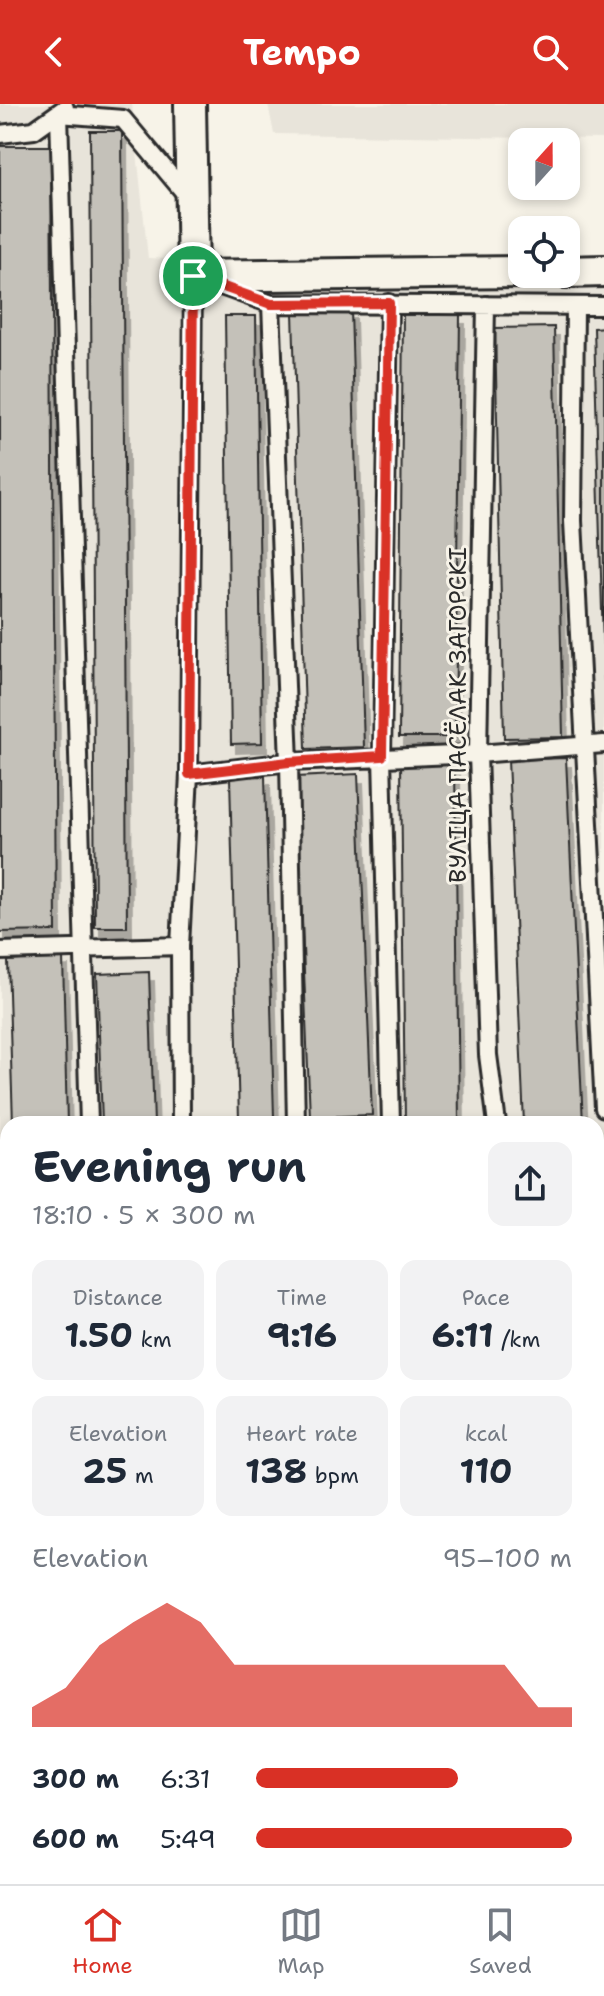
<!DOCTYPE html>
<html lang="en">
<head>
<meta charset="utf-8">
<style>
  :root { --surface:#fff; --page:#f2f2f3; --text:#1f2937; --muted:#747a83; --line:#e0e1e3; --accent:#d93025 }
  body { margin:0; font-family:"Shantell Sans",sans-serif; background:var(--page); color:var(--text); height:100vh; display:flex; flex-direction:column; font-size:30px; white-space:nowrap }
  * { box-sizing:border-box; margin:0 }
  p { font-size:26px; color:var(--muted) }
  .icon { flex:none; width:44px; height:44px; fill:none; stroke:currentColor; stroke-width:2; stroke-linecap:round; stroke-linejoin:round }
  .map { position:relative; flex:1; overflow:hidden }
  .side { position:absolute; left:0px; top:1012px; width:604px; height:768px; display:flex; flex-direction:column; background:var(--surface); border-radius:24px 24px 0 0; box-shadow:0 4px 12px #0003 }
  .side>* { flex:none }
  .needle { width:52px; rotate:21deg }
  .tools { position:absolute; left:508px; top:24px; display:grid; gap:16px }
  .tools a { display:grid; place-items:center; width:72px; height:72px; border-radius:16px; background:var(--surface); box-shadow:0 4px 12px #0003; font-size:40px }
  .pin { position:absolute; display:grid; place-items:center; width:68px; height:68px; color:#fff; margin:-34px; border:4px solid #fff; border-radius:50%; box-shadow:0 2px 8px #0007 }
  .round { display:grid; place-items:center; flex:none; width:84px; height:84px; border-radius:16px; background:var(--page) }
  .headline { display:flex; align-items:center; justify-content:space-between; height:136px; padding:0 32px }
  h1 { font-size:44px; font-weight:700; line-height:60px }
  .figures { display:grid; grid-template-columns:repeat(3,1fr); gap:12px; height:136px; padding:8px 32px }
  .figures div { display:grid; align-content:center; border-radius:16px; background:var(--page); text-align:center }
  .figures b { font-size:34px; font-weight:700 }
  .figures small { font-size:22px; font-weight:400 }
  .figures p { font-size:22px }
  .chart { height:224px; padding:16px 32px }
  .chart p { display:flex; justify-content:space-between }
  .chart svg { width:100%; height:144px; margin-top:8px; fill:var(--accent); opacity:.7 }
  ul { padding:0 32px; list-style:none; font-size:26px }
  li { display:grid; grid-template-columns:128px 96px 1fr; align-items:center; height:60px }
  li i { height:20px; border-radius:10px; background:var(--accent) }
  header { display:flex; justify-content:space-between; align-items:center; height:104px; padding:0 32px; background:var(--accent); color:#fff; font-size:36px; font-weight:700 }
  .tabs { display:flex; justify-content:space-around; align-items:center; height:112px; border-top:2px solid var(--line); background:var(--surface); font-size:22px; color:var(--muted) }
  .tabs a { display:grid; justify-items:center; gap:4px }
  .tabs .selected { color:var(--accent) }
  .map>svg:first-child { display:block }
  .built { fill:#e8e4da }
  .building { fill:#c4c1b9; stroke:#2b2b2b; stroke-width:2; filter:url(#shadow) }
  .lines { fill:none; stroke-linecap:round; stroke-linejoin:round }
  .service-casing { stroke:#2b2b2b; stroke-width:22 }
  .minor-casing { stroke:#2b2b2b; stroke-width:36 }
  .primary-casing { stroke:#2b2b2b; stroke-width:50 }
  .service { stroke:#f7f3e8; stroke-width:16 }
  .minor { stroke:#f7f3e8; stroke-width:30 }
  .primary { stroke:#f7f3e8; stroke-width:44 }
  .route-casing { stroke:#fff; stroke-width:16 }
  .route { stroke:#d93025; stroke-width:10 }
  .labels { text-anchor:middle; stroke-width:6; stroke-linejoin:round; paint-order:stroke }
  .street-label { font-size:24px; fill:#2b2b2b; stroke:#f7f3e8 }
</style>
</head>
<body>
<header><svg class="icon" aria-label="back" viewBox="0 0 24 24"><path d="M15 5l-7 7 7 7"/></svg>Tempo<svg class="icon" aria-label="search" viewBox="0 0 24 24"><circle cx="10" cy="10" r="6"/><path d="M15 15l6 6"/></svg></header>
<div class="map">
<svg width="604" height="1780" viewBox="0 0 604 1780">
  <defs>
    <filter id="shadow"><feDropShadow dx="5" dy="9" stdDeviation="0" flood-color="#0004"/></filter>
  </defs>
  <rect width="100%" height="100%" fill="#f7f3e8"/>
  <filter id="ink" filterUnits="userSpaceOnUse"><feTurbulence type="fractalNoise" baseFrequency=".0125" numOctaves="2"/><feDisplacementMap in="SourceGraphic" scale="16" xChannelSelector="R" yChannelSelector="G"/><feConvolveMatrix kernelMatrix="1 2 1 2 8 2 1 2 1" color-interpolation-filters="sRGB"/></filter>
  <g filter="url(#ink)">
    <path class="built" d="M0,0H132L148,154L604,175V1123L596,1121V1020H8V1300L0,1298Z
      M268,0H604V35L274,30Z
      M0,1672L8,1684V1772H68L74,1780H0Z"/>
    <path class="building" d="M90,27H122L127,823H95Z
      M0,42H51L56,827L0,828Z
      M351,206L364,643L306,645L293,208Z
      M403,210L460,211L455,633H399Z
      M225,212H256L262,639L231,640Z
      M554,223L563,633L504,634L495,224Z
      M604,223V578L594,224Z
      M566,654L583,1020H524L508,656Z
      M455,659L459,1020H405L401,660Z
      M358,670L372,1011L310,1013L296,673Z
      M265,672L274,1014L239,1016L230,673Z
      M63,853L67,1020H13L8,857Z
      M149,868L154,1020H102L97,870Z"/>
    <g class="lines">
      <g class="service-casing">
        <path id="service" d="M0,30L34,26L65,4
          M389,199L382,652L391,1020
          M271,200L289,658L296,1020
          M486,201L478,650L488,951L497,1020
          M575,202L573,417L604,1004
          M189,670L289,658L478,650L604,640
          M0,847L180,842
          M89,1020L59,10L123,15L189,94
          M181,1020L180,842L189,670L193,172L271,200L604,202
          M596,1110H604
          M0,1281L8,1280
          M596,1364L604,1390
          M0,1545L8,1551
          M0,1708L2,1780
          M151,1772L156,1780"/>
      </g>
      <g class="minor-casing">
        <path id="minor" d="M190,0L193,172L522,168
          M566,168L604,167"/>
      </g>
      <g class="primary-casing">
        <path id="primary" d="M0,1437L8,1441
          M0,1490L8,1494
          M596,1769L604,1774
          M522,1772L533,1780"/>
      </g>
      <use href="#service" class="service"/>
      <use href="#minor" class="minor"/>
      <use href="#primary" class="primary"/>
    </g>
  </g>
  <g class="lines" filter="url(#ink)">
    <g class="route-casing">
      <path id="route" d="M193,172L271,200L389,199L382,652L289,658L189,670Z"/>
    </g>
    <use href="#route" class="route"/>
  </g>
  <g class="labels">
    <g class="street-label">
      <text transform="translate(458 611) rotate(-90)" y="8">ВУЛІЦА ПАСЁЛАК ЗАГОРСКІ</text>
    </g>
  </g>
</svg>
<div class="tools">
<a><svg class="needle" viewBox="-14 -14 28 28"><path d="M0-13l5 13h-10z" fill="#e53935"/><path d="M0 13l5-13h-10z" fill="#747a83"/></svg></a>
<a><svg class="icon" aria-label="locate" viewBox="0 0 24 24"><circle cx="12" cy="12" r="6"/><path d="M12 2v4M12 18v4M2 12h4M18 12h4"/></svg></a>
</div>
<div class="pin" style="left:193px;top:172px;background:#1e9e55"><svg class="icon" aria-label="arrive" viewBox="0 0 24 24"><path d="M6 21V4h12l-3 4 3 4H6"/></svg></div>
<section class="side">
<div class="headline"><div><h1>Evening run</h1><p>18:10 · 5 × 300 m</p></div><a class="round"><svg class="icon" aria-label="share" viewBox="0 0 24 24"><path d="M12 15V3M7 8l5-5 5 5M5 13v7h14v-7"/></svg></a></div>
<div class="figures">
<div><p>Distance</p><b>1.50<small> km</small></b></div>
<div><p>Time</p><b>9:16</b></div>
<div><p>Pace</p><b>6:11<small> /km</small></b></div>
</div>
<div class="figures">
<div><p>Elevation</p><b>25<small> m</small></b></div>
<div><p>Heart rate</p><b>138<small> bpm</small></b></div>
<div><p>kcal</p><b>110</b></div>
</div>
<div class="chart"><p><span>Elevation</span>95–100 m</p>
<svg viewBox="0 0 160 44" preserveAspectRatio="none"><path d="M0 44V38L10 32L20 19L30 12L40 6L50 12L60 25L70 25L80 25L90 25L100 25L110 25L120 25L130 25L140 25L150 38L160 38V44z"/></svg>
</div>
<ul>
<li><b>300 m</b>6:31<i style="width:64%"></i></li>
<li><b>600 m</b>5:49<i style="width:100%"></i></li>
</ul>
</section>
</div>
<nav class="tabs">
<a class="selected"><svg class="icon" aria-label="home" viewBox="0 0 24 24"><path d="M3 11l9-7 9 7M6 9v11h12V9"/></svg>Home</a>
<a><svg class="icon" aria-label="map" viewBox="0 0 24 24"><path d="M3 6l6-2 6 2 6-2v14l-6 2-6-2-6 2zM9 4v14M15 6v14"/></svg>Map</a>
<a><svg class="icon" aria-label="saved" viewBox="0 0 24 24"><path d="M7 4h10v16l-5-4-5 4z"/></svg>Saved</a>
</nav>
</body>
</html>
